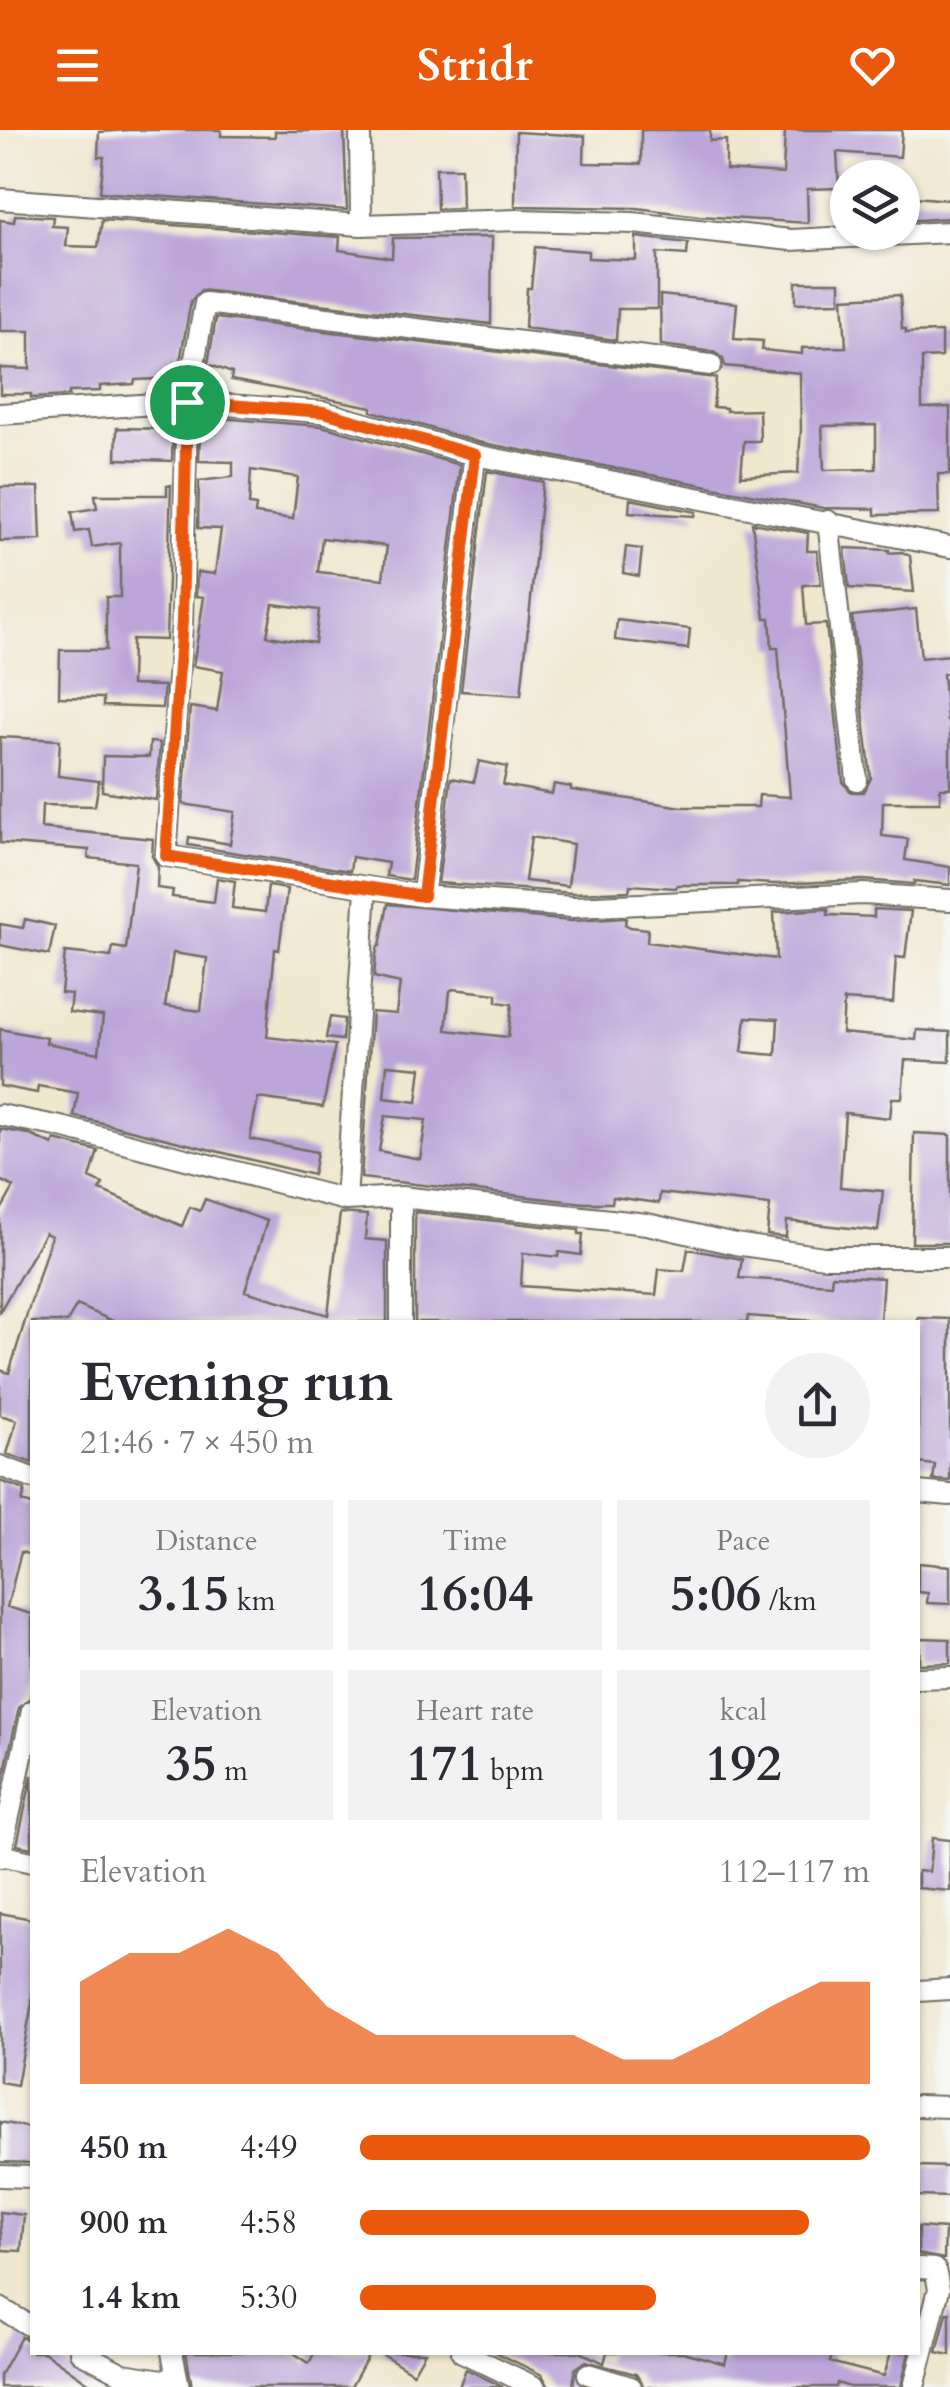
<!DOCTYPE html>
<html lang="en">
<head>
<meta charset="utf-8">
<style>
  :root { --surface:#fff; --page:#f2f2f3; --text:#2b2b33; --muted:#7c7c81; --accent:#ea580c }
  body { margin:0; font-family:Cardo,serif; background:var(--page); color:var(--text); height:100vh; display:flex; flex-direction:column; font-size:38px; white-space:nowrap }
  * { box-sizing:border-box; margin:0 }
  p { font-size:32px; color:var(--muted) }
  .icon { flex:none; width:55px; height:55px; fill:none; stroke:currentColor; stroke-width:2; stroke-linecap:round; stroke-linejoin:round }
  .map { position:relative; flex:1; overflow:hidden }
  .drawer { position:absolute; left:30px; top:1190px; width:890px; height:1035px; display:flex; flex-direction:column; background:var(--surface); border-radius:0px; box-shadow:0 2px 8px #0004 }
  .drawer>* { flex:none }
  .buttons { position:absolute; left:830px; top:30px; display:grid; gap:20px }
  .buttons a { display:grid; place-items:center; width:90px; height:90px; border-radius:50%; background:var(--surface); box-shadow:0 2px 8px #0004; font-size:50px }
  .pin { position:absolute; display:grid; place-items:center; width:85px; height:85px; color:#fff; margin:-42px; border:5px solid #fff; border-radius:50%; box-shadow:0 2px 10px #0007 }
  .round { display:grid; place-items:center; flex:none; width:105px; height:105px; border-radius:52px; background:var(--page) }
  .overview { display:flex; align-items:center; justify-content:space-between; height:170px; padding:0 50px }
  h1 { font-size:55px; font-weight:700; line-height:75px }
  .stats { display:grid; grid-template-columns:repeat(3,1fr); gap:15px; height:170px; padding:10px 50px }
  .stats div { display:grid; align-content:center; border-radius:0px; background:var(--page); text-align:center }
  .stats b { font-size:50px; font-weight:700 }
  .stats small { font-size:28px; font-weight:400 }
  .stats p { font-size:28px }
  .chart { height:280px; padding:20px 50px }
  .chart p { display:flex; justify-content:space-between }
  .chart svg { width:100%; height:180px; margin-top:10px; fill:var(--accent); opacity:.7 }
  ul { padding:0 50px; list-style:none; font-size:32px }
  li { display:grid; grid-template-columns:160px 120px 1fr; align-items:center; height:75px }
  li i { height:25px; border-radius:12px; background:var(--accent) }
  header { display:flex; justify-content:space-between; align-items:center; height:130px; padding:0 50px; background:var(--accent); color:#fff; font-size:45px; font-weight:700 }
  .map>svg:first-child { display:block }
  .building { fill:#bca5d8; fill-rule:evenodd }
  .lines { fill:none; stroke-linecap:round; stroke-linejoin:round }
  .street-casing { stroke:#706d64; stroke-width:24 }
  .street { stroke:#fff; stroke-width:20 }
  .route-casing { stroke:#fff; stroke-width:20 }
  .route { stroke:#ea580c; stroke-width:12 }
</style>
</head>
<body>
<header><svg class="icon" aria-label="menu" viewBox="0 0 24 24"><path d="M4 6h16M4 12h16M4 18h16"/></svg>Stridr<svg class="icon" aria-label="heart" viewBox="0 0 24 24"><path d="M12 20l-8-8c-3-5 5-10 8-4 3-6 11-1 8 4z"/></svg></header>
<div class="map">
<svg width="950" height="2257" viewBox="0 0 950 2257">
  <rect width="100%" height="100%" fill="#f6f6f2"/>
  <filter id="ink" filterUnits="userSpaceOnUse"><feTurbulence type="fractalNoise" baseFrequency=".01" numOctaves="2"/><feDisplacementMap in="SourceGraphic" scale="20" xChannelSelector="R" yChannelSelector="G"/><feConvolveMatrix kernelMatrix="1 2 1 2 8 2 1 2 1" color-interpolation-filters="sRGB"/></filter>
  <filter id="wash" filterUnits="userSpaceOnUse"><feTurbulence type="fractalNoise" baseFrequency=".0048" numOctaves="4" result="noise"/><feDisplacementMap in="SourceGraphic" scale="40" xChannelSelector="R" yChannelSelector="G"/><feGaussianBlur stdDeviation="2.25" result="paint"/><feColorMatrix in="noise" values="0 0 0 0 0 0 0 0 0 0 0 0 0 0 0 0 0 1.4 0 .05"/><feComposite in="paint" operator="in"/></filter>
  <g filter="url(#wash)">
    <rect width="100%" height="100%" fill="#f0e7cf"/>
    <g id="blocks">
      <path class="building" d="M129,0H221V6L275,7V1H344L347,80L100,62L104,27H98L99,2Z
        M641,0H710V11L726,10V40L783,44L785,0H902L900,27L837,22L839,58L807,59L808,93L699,86L637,78L515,76L516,2L585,6L584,33L641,34Z
        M436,38H461L462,78L437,79Z
        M902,66L950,70V88L902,91Z
        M15,85L53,87L52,96L68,97L66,116L98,117L102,90L340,107L339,120L392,128L393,108L492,107L491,194L201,160L191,171L177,248L135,250L134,254L100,256V261L69,262V266L31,268V264H0V238L30,239V201H0V90L14,92Z
        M636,107L688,113L687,125L657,123V179H618L616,210L525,198L527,158H531L535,117L588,121V128L636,130Z
        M796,152H840V172L796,173Z
        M660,165L737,173L734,209L763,211L762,220L802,224V218L846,217L843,168L900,165L902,199H906V203L941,202V227L922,228V278L950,277V344H938L939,384L875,385V379L823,378L478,312L372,281V277L231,250L232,243L208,234L216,188L716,248L713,277L726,278V281L759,280L760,311H744L741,346L798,343L801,299L800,243L725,236L723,229L714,222L661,215ZM876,295V339L824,340L822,296Z
        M205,287L322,296L460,335L411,750L386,746L388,733L352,727L350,741L188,715L189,707L230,714L235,682L183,674L190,577L217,581L223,541L193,536L204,467L196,466L197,442L215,444L221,399L198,398L199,351L233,347V332L199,331L200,300H204ZM251,340L298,347L293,389L255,384L256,376L249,375ZM322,408L387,416L383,449L318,442ZM273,474L319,480L315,513L267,506Z
        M117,298L173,299L172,331L116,329Z
        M487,341L543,352L521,565L461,561Z
        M171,355L166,510L132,509L131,555L164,556L162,578L103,576V568L59,567L60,520H106V467H120V413L92,417L89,400L75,402L72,382L97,378L95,365H167V356Z
        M0,357H39L41,410L0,411Z
        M630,369L696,382L695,386L629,382Z
        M752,393L808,403L807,421H817L821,454L803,455L806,495L826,494L843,652L851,662H864L871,648L852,486L916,479L921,528L950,525V543L943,544L947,591H950V658H940V672H883L882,706L908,709L905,730L950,737V755L914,751V754L863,750L774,754L738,752V755H677L676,758L630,755L629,761L573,763L438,753L451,648L474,652L479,631L507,637L503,655L552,664L554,654L571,657V660L682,677H758L759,665L790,667L778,518H772L770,488H765ZM531,707L573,714L568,756L525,751Z
        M626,417L642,419L639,446L623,443Z
        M845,418L889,420V423L902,422L910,426L914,462L849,458Z
        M617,490L690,499L688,519L615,510Z
        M0,607L60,610L58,646L99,651L95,676L42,675L41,698L153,709L152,726L158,737L157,758L173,760L172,767L214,772L217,748L235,751L232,778L265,782L268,756L287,759L279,820L275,819L267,907L335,915L323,977L258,968L250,1009L317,1022L313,1045L74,986L78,963L38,956L37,963L0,956V899L47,908L46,913L99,923L103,886L69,882L71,864L61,863L65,822L111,827L113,817L126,819L136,733L88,728L89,720L0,713ZM173,823L207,828L201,881L165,876Z
        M150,612L160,613L156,670L102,661L103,626L149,627Z
        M388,774L572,791L626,788L625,794L630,797L648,799L647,812L776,829L774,782L828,779V785L874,787V779L911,781L905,828L896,827L893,873L844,870L842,903L916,910L917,900L950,902V932L905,930L902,968H892L890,988L845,983L840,1057L883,1061L878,1101L787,1091L786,1107L767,1105L770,1075L660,1063L659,1073L613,1067L612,1073H584L361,1048L372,882L396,884L400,853L374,847L376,825L378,816H380ZM453,859L497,864V872L512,874L508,907L446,900L450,861ZM746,887L778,889L776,925L742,922ZM387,935L421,938L417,972L384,968ZM385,986L426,990L420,1029L379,1021Z
        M25,789L55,796L49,825L0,815V794L23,798Z
        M330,887L344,889L342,910L326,908Z
        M0,999L28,1004L53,1015L55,1010L98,1021L90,1048L103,1054L100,1060L182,1096L190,1077L200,1081L205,1069L267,1091L245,1161L328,1185L340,1083L367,1085L365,1109L387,1111V1192H115L77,1175L67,1192H32V1333L7,1324L17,1290L0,1285V1240L9,1243L51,1106L45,1103L0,1181V1082L14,1057L0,1050Z
        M914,1003L950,1005V1113H912Z
        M415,1082L579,1100V1104H583L581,1125L559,1122L558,1127L523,1123L521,1156L656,1165L659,1139L684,1141L688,1119L742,1129L739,1148L831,1154L832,1145L883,1148L880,1192H828L748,1186L747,1192H415Z
        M918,1188L950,1189V1351L933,1350L935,1335L918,1333Z
        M0,1351L25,1360L22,1372L32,1375V1425L21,1422L7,1477L32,1484V1556L30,1568L19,1578L0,1663Z
        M918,1433L950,1436V1474L927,1473L928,1463L918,1462Z
        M920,1508L950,1509V1533L919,1534Z
        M32,1645V1718L17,1715Z
        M932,1708L950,1710V1761L918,1758V1741L929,1742Z
        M0,1783L32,1789V1873L17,1955L0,1952Z
        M0,1992L32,1998V2033L0,2032Z
        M918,2036L950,2037V2067L918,2066Z
        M0,2082L24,2085L21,2121L2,2120Z
        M918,2097L945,2099L944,2129L918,2124Z
        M947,2183H950V2225L937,2222Z
        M21,2207L32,2211V2222H44L94,2257H0V2245Z
        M186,2222H292L309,2233L315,2222H370L351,2257H192Z
        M379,2222H425L413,2243Z
        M495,2222H580L604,2233L607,2222H683L725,2234L728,2222H833L830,2232L884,2246L891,2222H909L901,2257H850L837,2253L836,2257H644L636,2244L586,2231L575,2239L573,2257H549L542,2245Z
        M466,2239L503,2257H459Z"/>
    </g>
  </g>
  <g filter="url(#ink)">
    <use href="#blocks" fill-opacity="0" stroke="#706d64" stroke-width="2.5"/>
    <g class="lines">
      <g class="street-casing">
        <path id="street" d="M360,0L361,95
          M0,69L361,95L519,90L633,93L791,110L950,102
          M711,235L205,173L187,272L182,491L166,726L423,766L573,777L863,764L950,770
          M0,284L187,272L324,282L475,325L950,417
          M828,391L857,650
          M423,766L475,325
          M0,985L61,997L346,1070L401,1067L647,1094L735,1114L824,1127H950
          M346,1070L366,759
          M401,1192V1067
          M0,1336L32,1348
          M918,1362L950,1365
          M918,1548L950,1547
          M0,1725L32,1732
          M0,1727L32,1581
          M918,1861L950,1859
          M918,1976L950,1977
          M0,2046L32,2047
          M0,2178L32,2197
          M80,2222L123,2244L176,2252
          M172,2222L179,2257
          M462,2222L535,2257
          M588,2244L631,2257
          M914,2257L939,2159L935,2139L918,2138"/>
      </g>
      <use href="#street" class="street"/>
    </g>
  </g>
  <g class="lines" filter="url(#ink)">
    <g class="route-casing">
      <path id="route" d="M187,272L324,282L475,325L423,766L166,726L182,491Z"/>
    </g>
    <use href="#route" class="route"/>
  </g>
</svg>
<div class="buttons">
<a><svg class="icon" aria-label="layers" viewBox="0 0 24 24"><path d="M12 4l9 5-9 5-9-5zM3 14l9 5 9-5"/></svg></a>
</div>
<div class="pin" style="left:187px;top:272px;background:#1e9e55"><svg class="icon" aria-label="arrive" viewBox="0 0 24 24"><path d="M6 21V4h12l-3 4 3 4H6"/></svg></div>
<section class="drawer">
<div class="overview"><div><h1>Evening run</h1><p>21:46 · 7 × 450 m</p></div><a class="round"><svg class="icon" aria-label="share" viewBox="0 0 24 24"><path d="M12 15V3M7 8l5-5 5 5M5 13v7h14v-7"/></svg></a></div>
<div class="stats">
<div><p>Distance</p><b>3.15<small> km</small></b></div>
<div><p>Time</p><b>16:04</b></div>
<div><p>Pace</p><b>5:06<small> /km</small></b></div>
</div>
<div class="stats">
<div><p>Elevation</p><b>35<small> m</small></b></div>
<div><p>Heart rate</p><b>171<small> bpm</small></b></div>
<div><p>kcal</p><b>192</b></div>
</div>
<div class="chart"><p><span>Elevation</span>112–117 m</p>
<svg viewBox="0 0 160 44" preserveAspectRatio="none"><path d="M0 44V19L10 12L20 12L30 6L40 12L50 25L60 32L70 32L80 32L90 32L100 32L110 38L120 38L130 32L140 25L150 19L160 19V44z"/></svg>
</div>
<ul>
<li><b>450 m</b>4:49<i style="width:100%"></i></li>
<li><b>900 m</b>4:58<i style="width:88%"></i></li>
<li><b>1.4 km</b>5:30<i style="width:58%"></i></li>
</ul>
</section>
</div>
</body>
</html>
